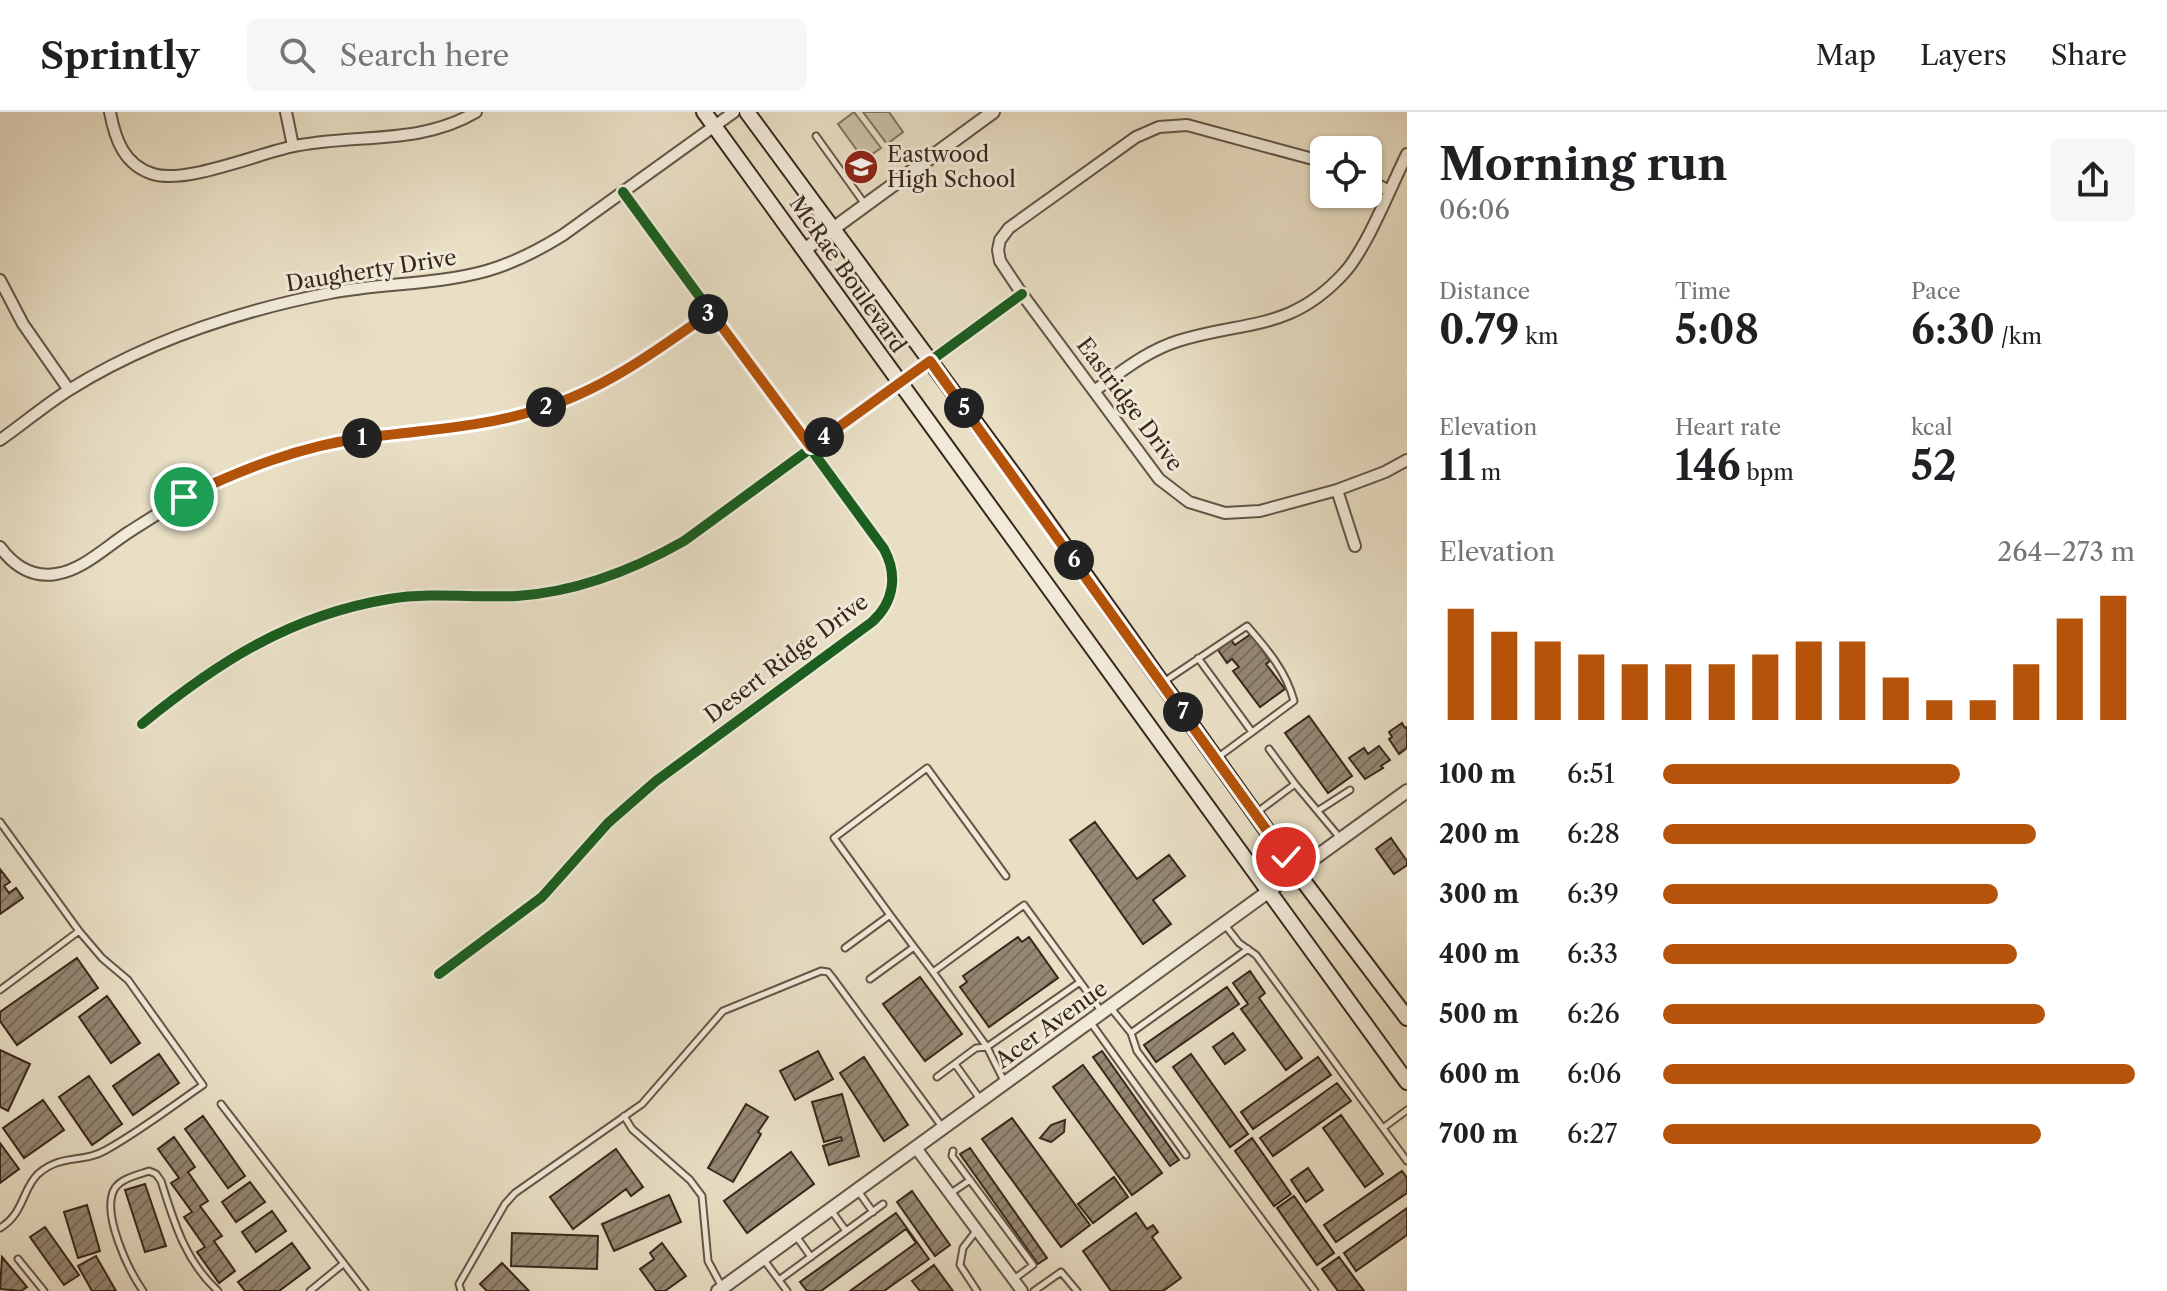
<!DOCTYPE html>
<html lang="en">
<head>
<meta charset="utf-8">
<style>
  :root { --surface:#fff; --page:#f6f6f6; --text:#202124; --muted:#757577; --line:#e0e0e0; --accent:#b45309 }
  body { margin:0; font-family:"Libre Caslon Text",serif; background:var(--page); color:var(--text); height:100vh; display:flex; flex-direction:column; font-size:30px; white-space:nowrap }
  * { box-sizing:border-box; margin:0 }
  p { font-size:26px; color:var(--muted) }
  .icon { flex:none; width:44px; height:44px; fill:none; stroke:currentColor; stroke-width:2; stroke-linecap:round; stroke-linejoin:round }
  .map { position:relative; flex:1; overflow:hidden }
  .panel { display:flex; flex-direction:column; background:var(--surface); width:760px }
  .panel>* { flex:none }
  .buttons { position:absolute; left:1310px; top:24px; display:grid; gap:16px }
  .buttons a { display:grid; place-items:center; width:72px; height:72px; border-radius:12px; background:var(--surface); box-shadow:0 2px 6px #0004; font-size:40px }
  .pin { position:absolute; display:grid; place-items:center; width:68px; height:68px; color:#fff; margin:-34px; border:4px solid #fff; border-radius:50%; box-shadow:0 2px 8px #0007 }
  .km { position:absolute; width:40px; height:40px; margin:-20px; border-radius:50%; background:#222; color:#fff; font-size:22px; line-height:40px; text-align:center }
  .round { display:grid; place-items:center; flex:none; width:84px; height:84px; border-radius:12px; background:var(--page) }
  .headline { display:flex; align-items:center; justify-content:space-between; height:136px; padding:0 32px }
  h1 { font-size:44px; font-weight:700; line-height:60px }
  .figures { display:grid; grid-template-columns:repeat(3,1fr); gap:12px; height:136px; padding:8px 32px }
  .figures div { display:grid; align-content:center }
  .figures b { font-size:40px; font-weight:700 }
  .figures small { font-size:22px; font-weight:400 }
  .figures p { font-size:22px }
  .chart { height:224px; padding:16px 32px }
  .chart p { display:flex; justify-content:space-between }
  .chart svg { width:100%; height:144px; margin-top:8px; stroke:var(--accent); stroke-width:6 }
  ul { padding:0 32px; list-style:none; font-size:26px }
  li { display:grid; grid-template-columns:128px 96px 1fr; align-items:center; height:60px }
  li i { height:20px; border-radius:10px; background:var(--accent) }
  header { display:flex; align-items:center; gap:48px; box-sizing:border-box; height:112px; padding:0 40px; background:var(--surface); border-bottom:2px solid var(--line) }
  header strong { font-size:38px }
  nav { display:flex; gap:44px; margin-inline-start:auto; font-size:28px }
  .search { width:560px; height:72px; background:var(--page); display:flex; align-items:center; gap:20px; box-sizing:border-box; padding:0 28px; border-radius:12px; color:var(--muted); font-size:30px }
  main { display:flex; flex:1; min-height:0 }
  .map>svg:first-child { display:block }
  .grass { fill:#cbc0a8; stroke:#817462; stroke-width:2 }
  .building { fill:url(#building-hatch); stroke:#37271b; stroke-width:2 }
  .lines { fill:none; stroke-linecap:round; stroke-linejoin:round }
  .service-casing { stroke:#645546; stroke-width:9 }
  .minor-casing { stroke:#645546; stroke-width:14 }
  .tertiary-casing { stroke:#645546; stroke-width:16 }
  .secondary-casing { stroke:#37271b; stroke-width:18 }
  .service { stroke:#f1ead9; stroke-width:5 }
  .minor { stroke:#f1ead9; stroke-width:10 }
  .tertiary { stroke:#f1ead9; stroke-width:12 }
  .secondary { stroke:#f1ead9; stroke-width:14 }
  .cycleway-casing { stroke:#f1ead9; stroke-width:15 }
  .cycleway { stroke:#1b5e20; stroke-width:10 }
  .route-casing { stroke:#fff; stroke-width:16 }
  .route { stroke:#b45309; stroke-width:10 }
  .labels { text-anchor:middle; stroke-width:6; stroke-linejoin:round; paint-order:stroke }
  .poi-label { font-size:22px; fill:#37271b; stroke:#f1ead9; text-anchor:start }
  .street-label { font-size:22px; fill:#37271b; stroke:#f1ead9 }
</style>
</head>
<body>
<header>
<strong>Sprintly</strong>
<div class="search"><svg class="icon" aria-label="search" viewBox="0 0 24 24"><circle cx="10" cy="10" r="6"/><path d="M15 15l6 6"/></svg>Search here</div>
<nav><a>Map</a><a>Layers</a><a>Share</a></nav>
</header>
<main>
<div class="map">
<svg width="1407" height="1179" viewBox="0 0 1407 1179">
  <defs>
    <pattern id="building-hatch" width="6" height="6" patternUnits="userSpaceOnUse" patternTransform="scale(2)"><rect width="6" height="6" fill="#948773"/><path d="M-1 1l2-2M0 6l6-6M5 7l2-2" fill="none" stroke="#7a6e5e"/></pattern>
  </defs>
  <rect width="100%" height="100%" fill="#e9dfc5"/>
  <filter id="stains"><feTurbulence type="fractalNoise" baseFrequency=".0025" numOctaves="4"/><feColorMatrix values="0 0 0 0 .2 0 0 0 0 .09 0 0 0 0 .02 0 0 0 .5 -.17"/></filter>
  <radialGradient id="worn" r=".72"><stop offset=".6" stop-color="#630" stop-opacity="0"/><stop offset="1" stop-color="#630" stop-opacity=".3"/></radialGradient>
  <path class="grass" d="M854,0L881,36L864,48L838,12Z
    M863,0H889L903,20L887,32Z"/>
  <path class="building" d="M1251,522L1270,549L1266,552L1285,577L1260,595L1233,559L1239,555L1232,547L1227,551L1218,538L1231,528L1235,533Z
    M1309,604L1352,664L1328,681L1285,621Z
    M1402,611L1405,616L1407,615V636L1399,642L1389,627L1392,625L1389,620Z
    M1379,634L1390,648L1381,654L1383,656L1365,667L1349,646L1364,636L1368,642Z
    M1095,710L1137,767L1169,743L1185,764L1153,788L1171,812L1143,832L1070,728Z
    M1391,726L1407,749V753L1394,762L1376,737Z
    M0,757L10,770L4,774L9,781L16,776L23,786L0,802Z
    M1018,825L1022,830L1029,825L1058,866L989,915L960,875L967,870L963,864Z
    M77,846L98,876L17,933L0,909V900Z
    M1250,859L1265,881L1259,886L1302,946L1286,958L1241,897L1248,892L1233,871Z
    M920,865L962,922L925,949L883,892Z
    M1227,875L1239,892L1156,950L1144,933Z
    M107,884L140,931L111,951L79,905Z
    M1233,921L1245,938L1225,952L1213,935Z
    M0,938L30,952L8,999L0,995Z
    M818,939L833,967L795,988L780,959Z
    M1102,939L1179,1048L1170,1054L1093,945Z
    M159,942L179,971L133,1003L113,974Z
    M1191,942L1248,1022L1230,1035L1173,955Z
    M864,945L908,1013L884,1029L840,961Z
    M1318,945L1331,963L1253,1017L1241,1000Z
    M1083,953L1162,1061L1132,1083L1053,975Z
    M89,964L122,1012L92,1033L59,985Z
    M1337,971L1351,989L1273,1044L1260,1026Z
    M842,982L859,1044L829,1053L823,1034L842,1028L841,1025L824,1030L812,990Z
    M43,988L64,1018L24,1046L3,1016Z
    M746,992L768,1005L758,1020L761,1022L733,1070L708,1056Z
    M1341,1003L1383,1062L1365,1075L1323,1016Z
    M203,1004L245,1064L228,1076L185,1017Z
    M1012,1006L1090,1113L1061,1135L982,1027Z
    M1065,1008L1064,1020L1051,1030L1040,1026L1051,1013Z
    M174,1025L195,1055L188,1060L208,1089L200,1094L222,1124L214,1129L235,1159L219,1171L197,1140L205,1135L184,1105L192,1100L171,1071L179,1066L158,1037Z
    M1252,1026L1291,1082L1274,1094L1235,1039Z
    M0,1031L19,1057L0,1071Z
    M970,1036L1047,1146L1038,1152L960,1042Z
    M616,1037L643,1075L631,1084L626,1077L573,1117L550,1085Z
    M791,1040L814,1072L747,1121L724,1089Z
    M1308,1056L1323,1078L1306,1090L1291,1068Z
    M1402,1059L1407,1066V1081L1336,1130L1324,1113Z
    M1114,1065L1128,1085L1093,1111L1078,1092Z
    M250,1070L265,1090L236,1110L222,1090Z
    M145,1072L166,1134L145,1140L125,1078Z
    M912,1079L950,1133L935,1144L897,1090Z
    M669,1083L681,1110L614,1139L602,1112Z
    M1294,1084L1334,1141L1317,1153L1277,1096Z
    M87,1093L100,1139L78,1146L64,1100Z
    M1407,1096V1123L1356,1159L1344,1141Z
    M272,1099L286,1119L256,1140L242,1120Z
    M896,1101L929,1147L884,1179H850L916,1131L906,1117L821,1179H807L800,1170Z
    M1136,1101L1147,1117L1153,1113L1158,1120L1152,1125L1181,1166L1163,1179H1111L1083,1139Z
    M45,1115L79,1163L64,1173L30,1125Z
    M512,1121L598,1124L597,1157L511,1154Z
    M292,1131L310,1156L279,1179H245L238,1170Z
    M662,1131L686,1164L665,1179H656L640,1157L654,1147L650,1141Z
    M96,1144L116,1179H92L78,1154Z
    M2,1145L27,1175L21,1179L0,1177Z
    M1339,1145L1364,1179H1338L1322,1157Z
    M502,1151L529,1179H487L480,1172Z
    M934,1153L953,1179H920L912,1169Z"/>
  <g class="lines">
    <g class="service-casing">
      <path id="service" d="M816,24L864,91
        M1198,546L1252,620
        M1165,569L1247,514C1267,537 1286,559 1294,589L1217,646
        M1295,672L1340,726
        M1319,698L1350,678
        M1256,701L1295,672L1269,637
        M0,710L79,819L102,846L128,868L203,973C171,995 140,1019 106,1038C82,1052 62,1041 38,1062C22,1077 24,1102 0,1116
        M890,803L834,726L927,656L1006,764
        M1225,813L1239,831L1256,843L1407,1049
        M845,836L890,803L914,835
        M870,867L914,835L933,860
        M0,878L79,819
        M1110,895L1131,921L1137,939L1315,1179
        M1091,911L1186,1043
        M1131,921L1248,837
        M955,952L980,987
        M937,965L976,936L987,935L933,860L1024,793L1102,900
        M1004,969L987,935L1080,870
        M221,992L365,1179
        M624,1004L632,1017L690,1068L702,1084L708,1149L722,1175
        M1383,1016L1407,998
        M953,1039L952,1044L1033,1153L1014,1167
        M858,1079L873,1100
        M951,1081L970,1068
        M831,1098L846,1119
        M976,1119L963,1136L960,1153L977,1179
        M796,1124L811,1145
        M18,1147L44,1179
        M764,1148L787,1179
        M779,1168L883,1092
        M143,1179C129,1159 100,1100 115,1076C122,1066 138,1063 149,1059L156,1062L161,1069C174,1110 185,1149 218,1179
        M310,1179L343,1152
        M461,1179L459,1172L505,1092L515,1081L642,992L723,899L821,859L828,860L832,865L943,1016
        M1034,1179L1061,1160L1077,1179"/>
    </g>
    <g class="minor-casing">
      <path id="minor" d="M110,0C115,27 124,53 153,62C185,72 255,43 290,35C352,21 419,34 476,0
        M286,0L293,34
        M1324,50L1187,13L1159,15L1136,25L1009,116L1000,128L998,138L1000,149L1022,182L1159,367L1189,390L1225,401L1260,399L1337,378L1385,360L1407,348
        M1368,68L1389,79
        M0,168L23,212L69,278
        M1094,279C1120,261 1146,239 1178,229C1245,208 1290,220 1344,161C1367,136 1391,74 1407,42
        M0,328C23,312 45,293 69,278C147,229 239,199 330,181C381,171 435,173 486,159C514,151 539,138 563,123L734,0
        M1337,378L1355,434
        M0,435C14,454 32,466 56,462C83,458 107,434 129,420C162,399 194,378 230,364C273,347 318,331 364,326C422,318 480,316 537,298C602,278 656,239 711,200
        M142,612C218,550 291,503 389,487C432,480 474,486 517,484C577,480 633,458 684,429L1022,182
        M439,862L542,785L608,711L656,669L872,510C894,490 898,463 884,437L623,80
        M916,1036L1022,1179"/>
    </g>
    <g class="tertiary-casing">
      <path id="tertiary" d="M804,138L993,0
        M718,1179L1407,679"/>
    </g>
    <g class="secondary-casing">
      <path id="secondary" d="M704,0L1407,970
        M747,0L1017,367L1295,758L1407,906"/>
    </g>
    <use href="#service" class="service"/>
    <use href="#minor" class="minor"/>
    <use href="#tertiary" class="tertiary"/>
    <use href="#secondary" class="secondary"/>
    <g class="cycleway-casing">
      <path id="cycleway" d="M142,612C218,550 291,503 389,487C432,480 474,486 517,484C577,480 633,458 684,429L1022,182
        M439,862L542,785L608,711L656,669L872,510C894,490 898,463 884,437L623,80"/>
    </g>
    <use href="#cycleway" class="cycleway"/>
  </g>
  <g class="lines">
    <g class="route-casing">
      <path id="route" d="M184,385C241,358 300,334 363,326C422,318 479,316 537,298C602,279 656,239 711,200L811,335L930,249L1286,745"/>
    </g>
    <use href="#route" class="route"/>
  </g>
  <defs>
    <g id="school-disc" transform="scale(1.8)"><circle r="9.5" fill="#8f2418" stroke="#f1ead9"/><path d="M0-5L7-2L0 1L-7-2ZM-4 1L0 2.5L4 1V4Q0 6-4 4Z" fill="#fff"/></g>
  </defs>
  <g fill-rule="evenodd">
    <use href="#school-disc" x="861" y="55"/>
  </g>
  <g class="labels">
    <g class="poi-label">
      <text x="887" y="50">Eastwood<tspan x="887" dy="25">High School</tspan></text>
    </g>
    <g class="street-label">
      <text transform="translate(371 158) rotate(-9)" y="8">Daugherty Drive</text>
      <text transform="translate(848 162) rotate(55)" y="8">McRae Boulevard</text>
      <text transform="translate(1130 292) rotate(53)" y="8">Eastridge Drive</text>
      <text transform="translate(786 546) rotate(-37)" y="8">Desert Ridge Drive</text>
      <text transform="translate(1051 912) rotate(-36)" y="8">Acer Avenue</text>
    </g>
  </g>
  <rect width="100%" height="100%" filter="url(#stains)"/>
  <rect width="100%" height="100%" fill="url(#worn)"/>
</svg>
<div class="buttons">
<a><svg class="icon" aria-label="locate" viewBox="0 0 24 24"><circle cx="12" cy="12" r="6"/><path d="M12 2v4M12 18v4M2 12h4M18 12h4"/></svg></a>
</div>
<div class="pin" style="left:184px;top:385px;background:#1e9e55"><svg class="icon" aria-label="arrive" viewBox="0 0 24 24"><path d="M6 21V4h12l-3 4 3 4H6"/></svg></div>
<div class="pin" style="left:1286px;top:745px;background:#d93025"><svg class="icon" aria-label="check" viewBox="0 0 24 24"><path d="M5 12l5 5 9-10"/></svg></div>
<b class="km" style="left:362px;top:326px">1</b>
<b class="km" style="left:546px;top:295px">2</b>
<b class="km" style="left:708px;top:202px">3</b>
<b class="km" style="left:824px;top:325px">4</b>
<b class="km" style="left:964px;top:296px">5</b>
<b class="km" style="left:1074px;top:448px">6</b>
<b class="km" style="left:1183px;top:600px">7</b>
</div>
<section class="panel">
<div class="headline"><div><h1>Morning run</h1><p>06:06</p></div><a class="round"><svg class="icon" aria-label="share" viewBox="0 0 24 24"><path d="M12 15V3M7 8l5-5 5 5M5 13v7h14v-7"/></svg></a></div>
<div class="figures">
<div><p>Distance</p><b>0.79<small> km</small></b></div>
<div><p>Time</p><b>5:08</b></div>
<div><p>Pace</p><b>6:30<small> /km</small></b></div>
</div>
<div class="figures">
<div><p>Elevation</p><b>11<small> m</small></b></div>
<div><p>Heart rate</p><b>146<small> bpm</small></b></div>
<div><p>kcal</p><b>52</b></div>
</div>
<div class="chart"><p><span>Elevation</span>264–273 m</p>
<svg viewBox="0 0 160 44" preserveAspectRatio="none"><path d="M5 44V10M15 44V17M25 44V20M35 44V24M45 44V27M55 44V27M65 44V27M75 44V24M85 44V20M95 44V20M105 44V31M115 44V38M125 44V38M135 44V27M145 44V13M155 44V6"/></svg>
</div>
<ul>
<li><b>100 m</b>6:51<i style="width:63%"></i></li>
<li><b>200 m</b>6:28<i style="width:79%"></i></li>
<li><b>300 m</b>6:39<i style="width:71%"></i></li>
<li><b>400 m</b>6:33<i style="width:75%"></i></li>
<li><b>500 m</b>6:26<i style="width:81%"></i></li>
<li><b>600 m</b>6:06<i style="width:100%"></i></li>
<li><b>700 m</b>6:27<i style="width:80%"></i></li>
</ul>
</section>
</main>
</body>
</html>
